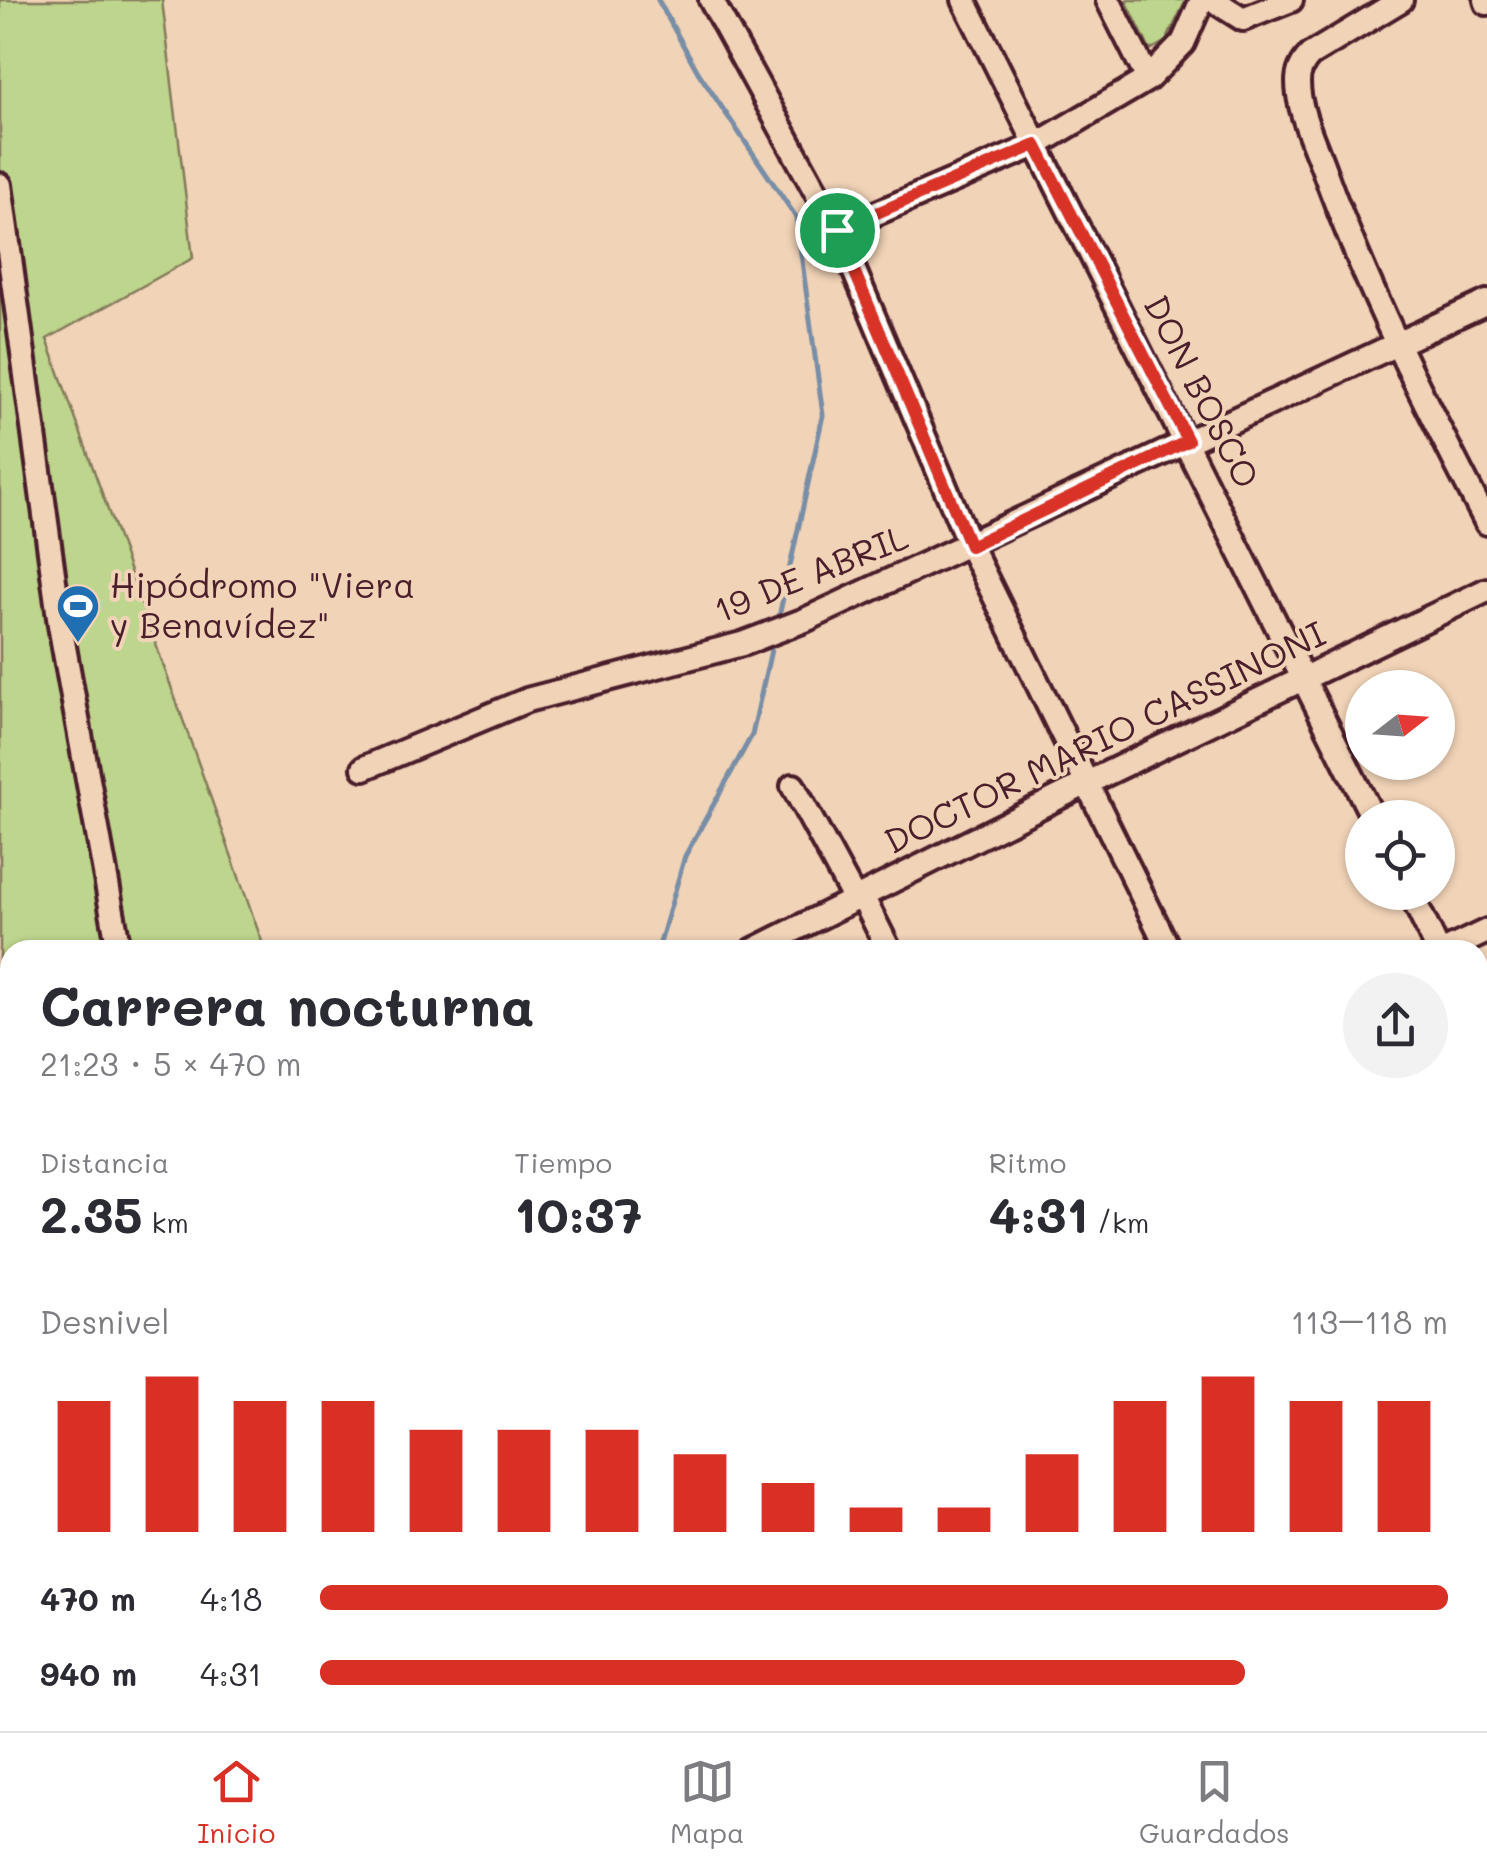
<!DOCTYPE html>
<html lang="es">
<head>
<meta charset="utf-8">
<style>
  :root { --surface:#fff; --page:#f2f2f3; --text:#2b2b33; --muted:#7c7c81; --line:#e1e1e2; --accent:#d93025 }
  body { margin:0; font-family:Mali,sans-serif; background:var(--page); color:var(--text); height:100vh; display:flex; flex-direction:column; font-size:38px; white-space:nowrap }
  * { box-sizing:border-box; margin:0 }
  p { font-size:32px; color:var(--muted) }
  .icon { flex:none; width:55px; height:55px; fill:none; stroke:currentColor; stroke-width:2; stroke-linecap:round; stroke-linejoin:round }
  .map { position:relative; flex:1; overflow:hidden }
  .sheet { position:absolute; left:0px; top:940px; width:1488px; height:792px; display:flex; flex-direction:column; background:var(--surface); border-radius:30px 30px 0 0; box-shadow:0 2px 8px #0004 }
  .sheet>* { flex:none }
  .needle { width:65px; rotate:73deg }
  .controls { position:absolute; left:1345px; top:670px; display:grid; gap:20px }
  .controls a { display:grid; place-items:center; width:110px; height:110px; border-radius:50%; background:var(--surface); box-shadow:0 2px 8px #0004; font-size:50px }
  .pin { position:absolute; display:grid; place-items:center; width:85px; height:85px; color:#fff; margin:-42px; border:5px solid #fff; border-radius:50%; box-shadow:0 2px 10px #0007 }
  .round { display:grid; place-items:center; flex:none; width:105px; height:105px; border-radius:52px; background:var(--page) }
  .overview { display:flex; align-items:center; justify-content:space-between; height:170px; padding:0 40px }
  h1 { font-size:55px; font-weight:800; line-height:75px }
  .stats { display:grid; grid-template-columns:repeat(3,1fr); gap:15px; height:170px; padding:10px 40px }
  .stats div { display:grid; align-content:center }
  .stats b { font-size:50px; font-weight:800 }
  .stats small { font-size:28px; font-weight:400 }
  .stats p { font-size:28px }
  .chart { height:280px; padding:20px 40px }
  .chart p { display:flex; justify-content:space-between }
  .chart svg { width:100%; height:180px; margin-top:10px; stroke:var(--accent); stroke-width:6 }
  ul { padding:0 40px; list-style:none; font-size:32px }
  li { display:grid; grid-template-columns:160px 120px 1fr; align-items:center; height:75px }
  li i { height:25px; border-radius:12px; background:var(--accent) }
  .tab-bar { display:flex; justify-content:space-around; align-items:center; height:140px; border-top:2px solid var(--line); background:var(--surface); font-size:28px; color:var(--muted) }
  .tab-bar a { display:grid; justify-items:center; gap:5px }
  .tab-bar .active { color:var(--accent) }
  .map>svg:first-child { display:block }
  .green { fill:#bdd58c; stroke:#847a5c; stroke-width:2.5 }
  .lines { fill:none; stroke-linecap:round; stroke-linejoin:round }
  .stream { stroke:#788da6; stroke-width:5 }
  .minor-casing { stroke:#4a1f2b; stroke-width:30 }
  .minor { stroke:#f1d3b7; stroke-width:22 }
  .route-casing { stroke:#fff; stroke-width:20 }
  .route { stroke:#d93025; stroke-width:12 }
  .labels { text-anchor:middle; stroke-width:8; stroke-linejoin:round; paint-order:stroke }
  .street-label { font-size:35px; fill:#4a1f2b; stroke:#f1d3b7 }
  .poi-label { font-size:35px; fill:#4a1f2b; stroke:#f1d3b7; text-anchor:start }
</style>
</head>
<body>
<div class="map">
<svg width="1487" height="1731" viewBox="0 0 1487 1731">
  <rect width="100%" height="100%" fill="#f1d3b7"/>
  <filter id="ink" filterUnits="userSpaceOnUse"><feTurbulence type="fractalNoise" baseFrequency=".01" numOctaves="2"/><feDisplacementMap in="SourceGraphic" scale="20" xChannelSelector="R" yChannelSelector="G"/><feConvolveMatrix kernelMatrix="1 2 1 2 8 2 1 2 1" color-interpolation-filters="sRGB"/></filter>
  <g filter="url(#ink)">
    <path class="green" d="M0,0H162L193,258L47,339L265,950H10V1484H0Z
      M1126,0H1186L1166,41L1150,50Z
      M385,1723H545L546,1731H385Z"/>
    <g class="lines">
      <path class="stream" d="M658,0L698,72L796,217L823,415L778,621
        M658,950L685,856L752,735L773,641
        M697,1722L700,1731"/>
      <g class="minor-casing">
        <path id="minor" d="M711,0L837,230L970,546L1169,950
          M964,0L1373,818
          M1108,0L1148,79
          M1213,0L1243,19L1291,0
          M1401,0L1310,55C1302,63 1298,71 1298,82C1298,111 1314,142 1324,170C1368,292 1427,407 1487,523
          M1486,0L1487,3
          M0,185L60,625L119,950
          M837,230L1036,145L1148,79L1183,43L1202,0
          M364,768L527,700L742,644L805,620L1487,302
          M793,786L855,900
          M1410,892L1438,950
          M862,896L889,950
          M754,950L1087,783L1487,590
          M1447,950L1487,931
          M1478,1032L1487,1052
          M1478,1203L1487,1199
          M1478,1486L1487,1481
          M0,1524H10
          M0,1550L10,1549
          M1478,1599L1487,1620
          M153,1722L154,1731
          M1265,1722L1269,1731
          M1359,1722L1363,1731
          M992,1731L1008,1722"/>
      </g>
      <use href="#minor" class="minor"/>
    </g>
  </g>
  <g class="lines" filter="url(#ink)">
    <g class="route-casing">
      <path id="route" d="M1036,145L1188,441L970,546L837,230Z"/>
    </g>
    <use href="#route" class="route"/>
  </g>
  <defs>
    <g id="stadium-pin" transform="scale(2.25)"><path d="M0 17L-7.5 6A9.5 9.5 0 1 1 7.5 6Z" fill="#1f6fb2" stroke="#f1d3b7"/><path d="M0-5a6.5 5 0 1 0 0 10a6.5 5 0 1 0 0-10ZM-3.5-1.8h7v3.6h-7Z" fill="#fff"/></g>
  </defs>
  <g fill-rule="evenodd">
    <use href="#stadium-pin" x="78" y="606"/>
  </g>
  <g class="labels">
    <g class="street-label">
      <text transform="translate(1201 392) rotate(63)" y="12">DON BOSCO</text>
      <text transform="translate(811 574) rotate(-22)" y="12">19 DE ABRIL</text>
      <text transform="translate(1105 738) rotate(-26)" y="12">DOCTOR MARIO CASSINONI</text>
    </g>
    <g class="poi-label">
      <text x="110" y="598">Hipódromo "Viera<tspan x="110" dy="40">y Benavídez"</tspan></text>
    </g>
  </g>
</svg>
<div class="controls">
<a><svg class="needle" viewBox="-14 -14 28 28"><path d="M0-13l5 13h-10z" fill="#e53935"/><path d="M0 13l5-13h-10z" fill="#7c7c81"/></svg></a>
<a><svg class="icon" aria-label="locate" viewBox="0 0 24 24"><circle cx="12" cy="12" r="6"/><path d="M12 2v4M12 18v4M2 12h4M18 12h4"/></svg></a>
</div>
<div class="pin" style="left:837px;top:230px;background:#1e9e55"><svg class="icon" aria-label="arrive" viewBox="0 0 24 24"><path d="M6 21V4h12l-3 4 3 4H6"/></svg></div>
<section class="sheet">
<div class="overview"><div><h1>Carrera nocturna</h1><p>21:23 · 5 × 470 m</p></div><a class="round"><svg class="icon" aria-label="share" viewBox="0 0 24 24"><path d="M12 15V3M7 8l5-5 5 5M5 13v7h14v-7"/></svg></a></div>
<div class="stats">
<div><p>Distancia</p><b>2.35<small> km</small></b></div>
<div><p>Tiempo</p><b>10:37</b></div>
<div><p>Ritmo</p><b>4:31<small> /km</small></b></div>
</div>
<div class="chart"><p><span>Desnivel</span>113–118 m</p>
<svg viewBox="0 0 160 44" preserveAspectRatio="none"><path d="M5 44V12M15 44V6M25 44V12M35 44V12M45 44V19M55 44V19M65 44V19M75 44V25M85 44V32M95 44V38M105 44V38M115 44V25M125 44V12M135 44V6M145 44V12M155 44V12"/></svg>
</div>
<ul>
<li><b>470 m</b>4:18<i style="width:100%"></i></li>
<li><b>940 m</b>4:31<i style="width:82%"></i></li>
</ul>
</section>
</div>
<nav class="tab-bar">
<a class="active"><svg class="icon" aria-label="home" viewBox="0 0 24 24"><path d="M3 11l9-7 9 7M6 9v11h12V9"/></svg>Inicio</a>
<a><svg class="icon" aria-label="map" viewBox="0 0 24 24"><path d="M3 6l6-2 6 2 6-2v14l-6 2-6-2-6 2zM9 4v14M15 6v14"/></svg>Mapa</a>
<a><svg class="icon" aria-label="saved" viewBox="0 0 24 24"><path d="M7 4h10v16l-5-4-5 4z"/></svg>Guardados</a>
</nav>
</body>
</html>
